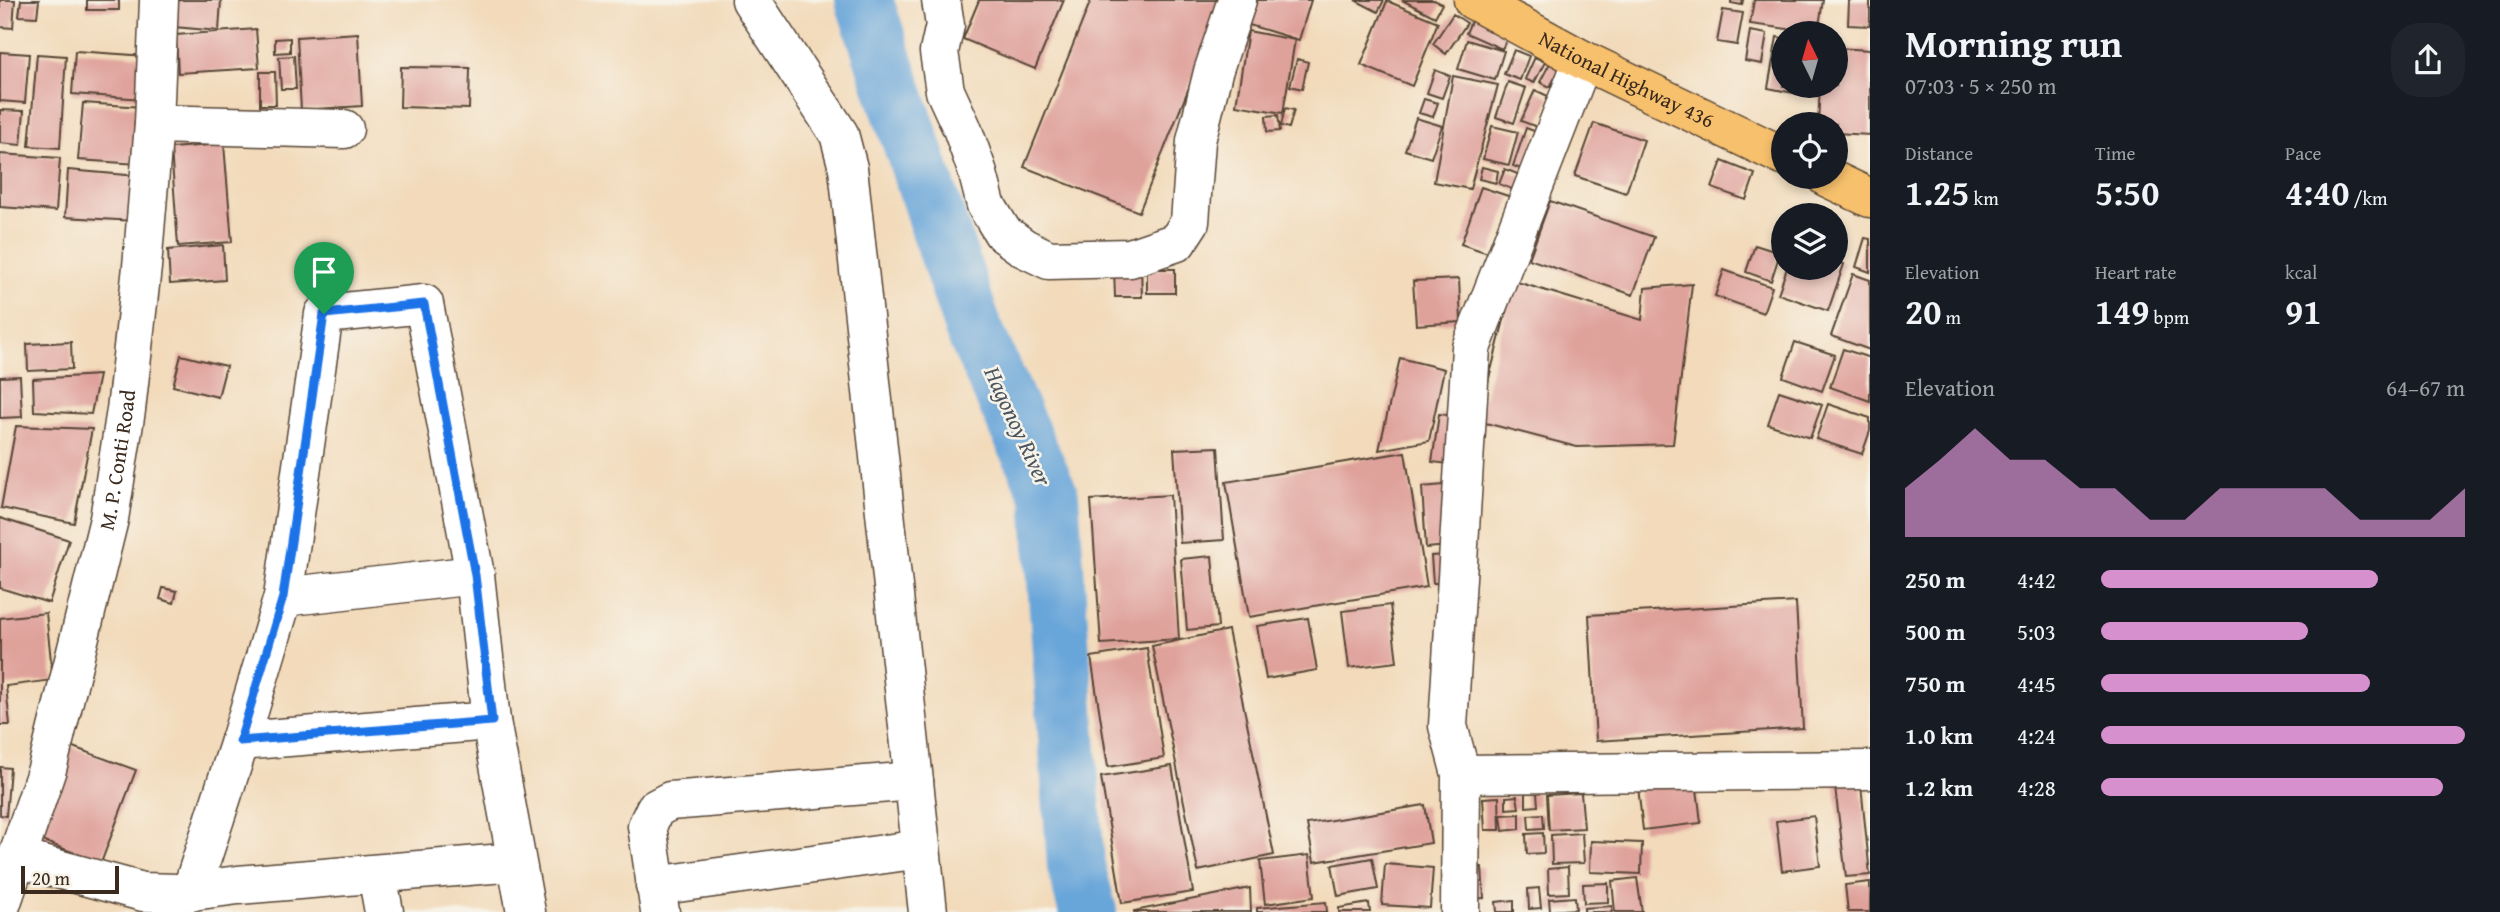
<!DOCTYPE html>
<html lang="en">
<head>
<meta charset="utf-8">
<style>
  :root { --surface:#171b24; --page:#20242c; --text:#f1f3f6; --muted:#9ea1a6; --accent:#d690ce }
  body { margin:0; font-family:"Gentium Book Plus",serif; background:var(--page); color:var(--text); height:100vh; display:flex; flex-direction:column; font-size:26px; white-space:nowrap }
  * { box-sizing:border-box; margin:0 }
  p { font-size:23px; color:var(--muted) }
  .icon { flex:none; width:38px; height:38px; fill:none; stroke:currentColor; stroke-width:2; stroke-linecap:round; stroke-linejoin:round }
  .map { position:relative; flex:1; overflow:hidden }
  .sheet { display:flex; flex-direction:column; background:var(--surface); width:630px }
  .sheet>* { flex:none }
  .needle { width:46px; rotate:355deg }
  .controls { position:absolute; left:1771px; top:21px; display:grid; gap:14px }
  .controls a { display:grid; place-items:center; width:77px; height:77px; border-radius:50%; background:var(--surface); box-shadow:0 4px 10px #0003; font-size:35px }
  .scale { position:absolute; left:21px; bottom:18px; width:98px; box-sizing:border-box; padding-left:7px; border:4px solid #3b2a1e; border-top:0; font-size:19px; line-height:24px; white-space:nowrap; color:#3b2a1e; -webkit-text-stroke:5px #f7f3e8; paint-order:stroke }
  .pin { position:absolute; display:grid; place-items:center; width:60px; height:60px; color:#fff; margin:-72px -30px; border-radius:50% 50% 50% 0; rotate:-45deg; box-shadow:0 0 7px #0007 }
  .pin .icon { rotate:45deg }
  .round { display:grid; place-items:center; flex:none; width:74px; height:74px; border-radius:28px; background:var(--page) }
  .overview { display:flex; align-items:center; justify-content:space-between; height:119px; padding:0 35px }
  h1 { font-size:38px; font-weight:600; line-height:52px }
  .figures { display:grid; grid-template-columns:repeat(3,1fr); gap:10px; height:119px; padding:7px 35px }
  .figures div { display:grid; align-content:center }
  .figures b { font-size:35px; font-weight:600 }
  .figures small { font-size:19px; font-weight:400 }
  .figures p { font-size:19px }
  .chart { height:196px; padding:14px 35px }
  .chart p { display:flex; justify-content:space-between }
  .chart svg { width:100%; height:126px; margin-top:7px; fill:var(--accent); opacity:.7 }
  ul { padding:0 35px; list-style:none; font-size:23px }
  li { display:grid; grid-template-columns:112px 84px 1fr; align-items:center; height:52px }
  li i { height:18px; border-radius:9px; background:var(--accent) }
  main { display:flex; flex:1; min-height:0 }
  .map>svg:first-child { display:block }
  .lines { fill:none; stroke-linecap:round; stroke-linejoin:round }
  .river { stroke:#67a5d9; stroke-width:58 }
  .building { fill:#dfa29b }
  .minor-casing { stroke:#564435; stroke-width:41 }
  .major-casing { stroke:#564435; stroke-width:41 }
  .minor { stroke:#fff; stroke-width:38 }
  .major { stroke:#f7c06c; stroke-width:38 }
  .route-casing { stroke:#fff; stroke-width:14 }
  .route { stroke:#1a73e8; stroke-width:9 }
  .labels { text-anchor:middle; stroke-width:5; stroke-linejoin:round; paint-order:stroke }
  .street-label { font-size:21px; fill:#3b2a1e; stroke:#f7f3e8 }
  .water-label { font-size:23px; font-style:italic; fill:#4a555f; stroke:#f7f3e8 }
</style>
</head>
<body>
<main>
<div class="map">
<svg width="1870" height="912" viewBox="0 0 1870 912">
  <rect width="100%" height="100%" fill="#f7f3e8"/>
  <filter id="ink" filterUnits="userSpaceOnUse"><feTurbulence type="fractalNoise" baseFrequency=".0143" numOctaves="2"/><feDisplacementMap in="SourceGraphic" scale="14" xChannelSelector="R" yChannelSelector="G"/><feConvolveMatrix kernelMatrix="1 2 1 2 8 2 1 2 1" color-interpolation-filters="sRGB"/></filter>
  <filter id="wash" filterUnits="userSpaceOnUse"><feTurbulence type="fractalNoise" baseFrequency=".00686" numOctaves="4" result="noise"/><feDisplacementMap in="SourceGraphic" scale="28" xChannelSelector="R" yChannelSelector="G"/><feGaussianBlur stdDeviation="1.57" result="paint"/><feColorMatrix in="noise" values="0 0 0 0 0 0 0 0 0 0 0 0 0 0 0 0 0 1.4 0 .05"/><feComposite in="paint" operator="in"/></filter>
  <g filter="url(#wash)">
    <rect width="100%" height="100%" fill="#f2daba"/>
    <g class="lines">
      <path class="river" d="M864,0L973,328L1050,496L1076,866L1088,912"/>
    </g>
    <g id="blocks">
      <path class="building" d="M0,0H15L13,28L0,27Z
        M21,0H39L37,17L19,16Z
        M87,0H119V10H87Z
        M177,0H221L219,31L174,27Z
        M979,0H1064L1035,69L963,39Z
        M1091,0H1224L1139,212L1024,167Z
        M1257,0H1311L1299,40L1249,25Z
        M1355,0H1384L1378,12Z
        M1402,0H1434L1442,4L1435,17Z
        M1731,0H1743L1742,5L1731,3Z
        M1754,0H1823L1818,33L1750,24Z
        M1849,0H1870V26L1848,25Z
        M1387,1L1438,22L1412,86L1361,65Z
        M1723,10L1743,13L1737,45L1717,42Z
        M1475,12L1512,28L1502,49L1466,33Z
        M1453,14L1467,23L1446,54L1433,44Z
        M256,29L259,68L178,73L176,35Z
        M1248,31L1295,40L1283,113L1236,105Z
        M1750,31L1767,34L1762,64L1745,61Z
        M358,33L362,106L301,110L297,37Z
        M1777,37L1783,38V86H1800L1799,94L1768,88Z
        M290,38V52L275,53V39Z
        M1467,40L1504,51L1495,80L1458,69Z
        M1836,48L1870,50V135L1836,133V124H1818L1820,86H1836Z
        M1514,50L1529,56L1520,80L1504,74Z
        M75,51L147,56L144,99L72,94Z
        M0,52L29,54L25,103L0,101Z
        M37,54L66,56L60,148L29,146Z
        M294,56L296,89H281L279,57Z
        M1535,57L1545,62L1534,83L1525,79Z
        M1297,59L1308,62L1302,89L1290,86Z
        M1551,61L1561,66L1550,87L1540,82Z
        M401,67L470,68L469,109L400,107Z
        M1435,70L1450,76L1442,98L1427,93Z
        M260,72H275L276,105H260Z
        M1453,76L1498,85L1470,189L1434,182Z
        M1508,82L1526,88L1514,123L1496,117Z
        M1535,90L1550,97L1537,127L1521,121Z
        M1424,99L1438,103L1433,117L1419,113Z
        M83,103L143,107L139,164L78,160Z
        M1285,108L1294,110L1289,128L1281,126Z
        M0,110L24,111L21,145L0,143Z
        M1278,115L1280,131L1267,132L1266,116Z
        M1416,118L1442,126L1431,158L1405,150Z
        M1594,123L1644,140L1626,193L1575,176Z
        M1492,126L1518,132L1509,165L1483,159Z
        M1526,128L1537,132L1524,170L1513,166Z
        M224,144L232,242L178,246L171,148Z
        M0,154L60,158L56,211L0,207Z
        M1722,161L1755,174L1746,200L1712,188Z
        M1482,167L1498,171L1496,183L1479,179Z
        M1505,169L1525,177L1519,192L1499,184Z
        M68,170L138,176L135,221L65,217Z
        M1481,187L1511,197L1491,254L1461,244Z
        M1550,201L1654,237L1633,295L1529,259Z
        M1805,209L1822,215H1803Z
        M1865,238L1870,239V272L1856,267Z
        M223,245L225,280L170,284L168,250Z
        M1755,245L1780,253L1771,281L1746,272Z
        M1836,261L1844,264L1828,311L1778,294L1787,268H1836Z
        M1141,266L1142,297H1115L1114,267Z
        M1147,269H1175V293H1147Z
        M1724,270L1772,287L1763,313L1715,296Z
        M1853,274L1870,280V350L1831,336Z
        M1459,279L1461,322L1416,325L1413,281Z
        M1514,281L1642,320L1645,288L1692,284L1673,444L1577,447L1478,421Z
        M71,342L72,369L28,371L27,344Z
        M1795,342L1835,355L1822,391L1783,377Z
        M1843,349L1870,358V401L1830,387Z
        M181,355L226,366L218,397L173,386Z
        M1400,358L1444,369L1429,441L1379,450Z
        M99,375L91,414L34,411L33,379Z
        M20,376L22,417L0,418V377Z
        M1779,391L1822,405L1810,438L1768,424Z
        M1828,404L1870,418V431L1862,454L1816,439Z
        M1439,414L1456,416L1449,464L1432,462Z
        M16,426L92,429L74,523L1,508Z
        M1218,447L1224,540L1180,543L1174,449Z
        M1405,452L1427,587L1249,617L1226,482Z
        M1444,485L1449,546L1426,548L1422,487Z
        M1170,495L1179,639L1101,644L1091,500Z
        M0,518L69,540L49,603L0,588Z
        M1444,555L1445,583H1433L1431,556Z
        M1212,556L1218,627L1187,630L1181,559Z
        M163,588L177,591L174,603L160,599Z
        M1796,602L1803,728L1596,741L1589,615Z
        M1390,605L1397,662L1349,668L1342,611Z
        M46,613L53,680L6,686L10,725H0V618Z
        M1308,618L1317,670L1266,679L1257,626Z
        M1228,630L1274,855L1198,871L1152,646Z
        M1147,648L1164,758L1108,767L1091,657Z
        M70,746L136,770L101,863L35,838Z
        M1172,766L1193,892L1122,903L1101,777Z
        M0,767L10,768L6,816L0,815Z
        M1860,775L1870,875L1846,877L1834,779Z
        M1696,780L1701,823L1643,830L1638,787Z
        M1526,793H1537L1538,806L1526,807Z
        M1581,793L1584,828L1549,830L1547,795Z
        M1517,796L1519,808L1506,809V797Z
        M1499,797L1500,830H1485L1483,798Z
        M1425,805L1431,843L1314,862L1307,824Z
        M1520,814V829L1503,831L1501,815Z
        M1543,814L1544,828L1529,829L1528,815Z
        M1814,816L1820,866L1782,871L1776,821Z
        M1543,833L1544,853L1527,854L1526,834Z
        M1582,833L1584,863L1552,864L1551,835Z
        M1591,841L1642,843L1641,874L1590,872Z
        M1309,855L1314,897L1265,904L1260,861Z
        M1372,858L1378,889L1338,896L1332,865Z
        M1385,864L1433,868L1430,908L1382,905Z
        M1482,867L1484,898L1468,899L1466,868Z
        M1568,867L1569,893L1549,894L1548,869Z
        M1637,878L1642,912H1615L1612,881Z
        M1870,882V912H1848L1845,885Z
        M1608,883V902L1584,903L1583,884Z
        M1250,888L1251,912H1134V911Z
        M1539,888L1541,908L1529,909L1528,889Z
        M1575,897L1576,909L1550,911L1549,899Z
        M1514,900V912H1497L1496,902Z
        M1326,902L1327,912H1257V908Z
        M1369,903L1370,912H1339V908Z
        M1612,906V912H1584V908Z"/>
    </g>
  </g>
  <g filter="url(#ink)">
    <use href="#blocks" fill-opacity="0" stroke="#564435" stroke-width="2"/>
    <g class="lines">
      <g class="minor-casing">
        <g id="minor">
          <path d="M751,0L839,134L848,168L928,912"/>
          <path d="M941,0L945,25L939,52L945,91L962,128L977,170L986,205L1003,233L1024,248L1049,260L1130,258L1177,242L1190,222L1196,141L1213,72L1237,0"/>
          <path d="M154,124L344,129"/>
          <path d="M283,597L475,575"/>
          <path d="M240,741L491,721"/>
          <path d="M1461,774L1870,770"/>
          <path d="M17,858L143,892L177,893L238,885L516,862"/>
          <path d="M377,874L384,912"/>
          <path d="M655,886L921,849"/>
          <path d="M191,892L240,741L283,597L324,314L424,304L475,575L491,721L526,912"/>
          <path id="s1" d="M0,908L47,769L109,519L126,410L142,267L154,124L159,0"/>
          <path d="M660,912L647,826L655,809L670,801L914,781"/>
          <path d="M1460,912L1461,774L1448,726L1471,348L1583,60"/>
        </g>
      </g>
      <g class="major-casing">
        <g id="major">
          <path id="s2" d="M1473,0L1583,60L1783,156"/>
          <path d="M1826,177L1870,198"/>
        </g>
      </g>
      <use href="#minor" class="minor"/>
      <use href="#major" class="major"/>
    </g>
  </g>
  <g class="lines" filter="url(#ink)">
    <g class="route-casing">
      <path id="route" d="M424,304L475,575L492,721L240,741L283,597L324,314Z"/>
    </g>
    <use href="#route" class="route"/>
  </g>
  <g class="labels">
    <g class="street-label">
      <text dy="7" stroke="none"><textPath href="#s2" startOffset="173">National Highway 436</textPath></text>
      <text dy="7" stroke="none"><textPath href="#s1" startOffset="464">M. P. Conti Road</textPath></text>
    </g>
    <g class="water-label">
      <text transform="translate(1018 426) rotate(65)" y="8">Hagonoy River</text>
    </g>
  </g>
</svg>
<div class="controls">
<a><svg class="needle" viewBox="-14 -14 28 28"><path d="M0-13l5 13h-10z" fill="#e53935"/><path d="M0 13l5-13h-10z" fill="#9ea1a6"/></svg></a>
<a><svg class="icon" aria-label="locate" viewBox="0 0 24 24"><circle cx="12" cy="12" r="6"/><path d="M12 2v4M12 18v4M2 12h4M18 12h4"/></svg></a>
<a><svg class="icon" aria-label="layers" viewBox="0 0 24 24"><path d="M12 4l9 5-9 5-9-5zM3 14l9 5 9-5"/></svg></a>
</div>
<div class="scale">20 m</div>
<div class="pin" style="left:324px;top:314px;background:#1e9e55"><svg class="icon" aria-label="arrive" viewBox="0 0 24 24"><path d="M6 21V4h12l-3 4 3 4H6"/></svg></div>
</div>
<section class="sheet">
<div class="overview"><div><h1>Morning run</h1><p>07:03 · 5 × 250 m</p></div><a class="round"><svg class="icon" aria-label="share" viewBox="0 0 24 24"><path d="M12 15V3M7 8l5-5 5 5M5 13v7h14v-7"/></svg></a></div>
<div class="figures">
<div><p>Distance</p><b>1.25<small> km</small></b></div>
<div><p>Time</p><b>5:50</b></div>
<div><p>Pace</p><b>4:40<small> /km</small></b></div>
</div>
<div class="figures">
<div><p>Elevation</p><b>20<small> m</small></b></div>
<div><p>Heart rate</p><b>149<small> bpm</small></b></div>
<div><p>kcal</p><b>91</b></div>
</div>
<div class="chart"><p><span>Elevation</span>64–67 m</p>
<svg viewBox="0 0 160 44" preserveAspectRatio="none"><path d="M0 44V27L10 17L20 6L30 17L40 17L50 27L60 27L70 38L80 38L90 27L100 27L110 27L120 27L130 38L140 38L150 38L160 27V44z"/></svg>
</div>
<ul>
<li><b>250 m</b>4:42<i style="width:76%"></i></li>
<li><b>500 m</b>5:03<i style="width:57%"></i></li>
<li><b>750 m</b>4:45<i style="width:74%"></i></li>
<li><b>1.0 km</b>4:24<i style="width:100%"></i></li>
<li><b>1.2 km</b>4:28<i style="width:94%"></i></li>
</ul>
</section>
</main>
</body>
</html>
